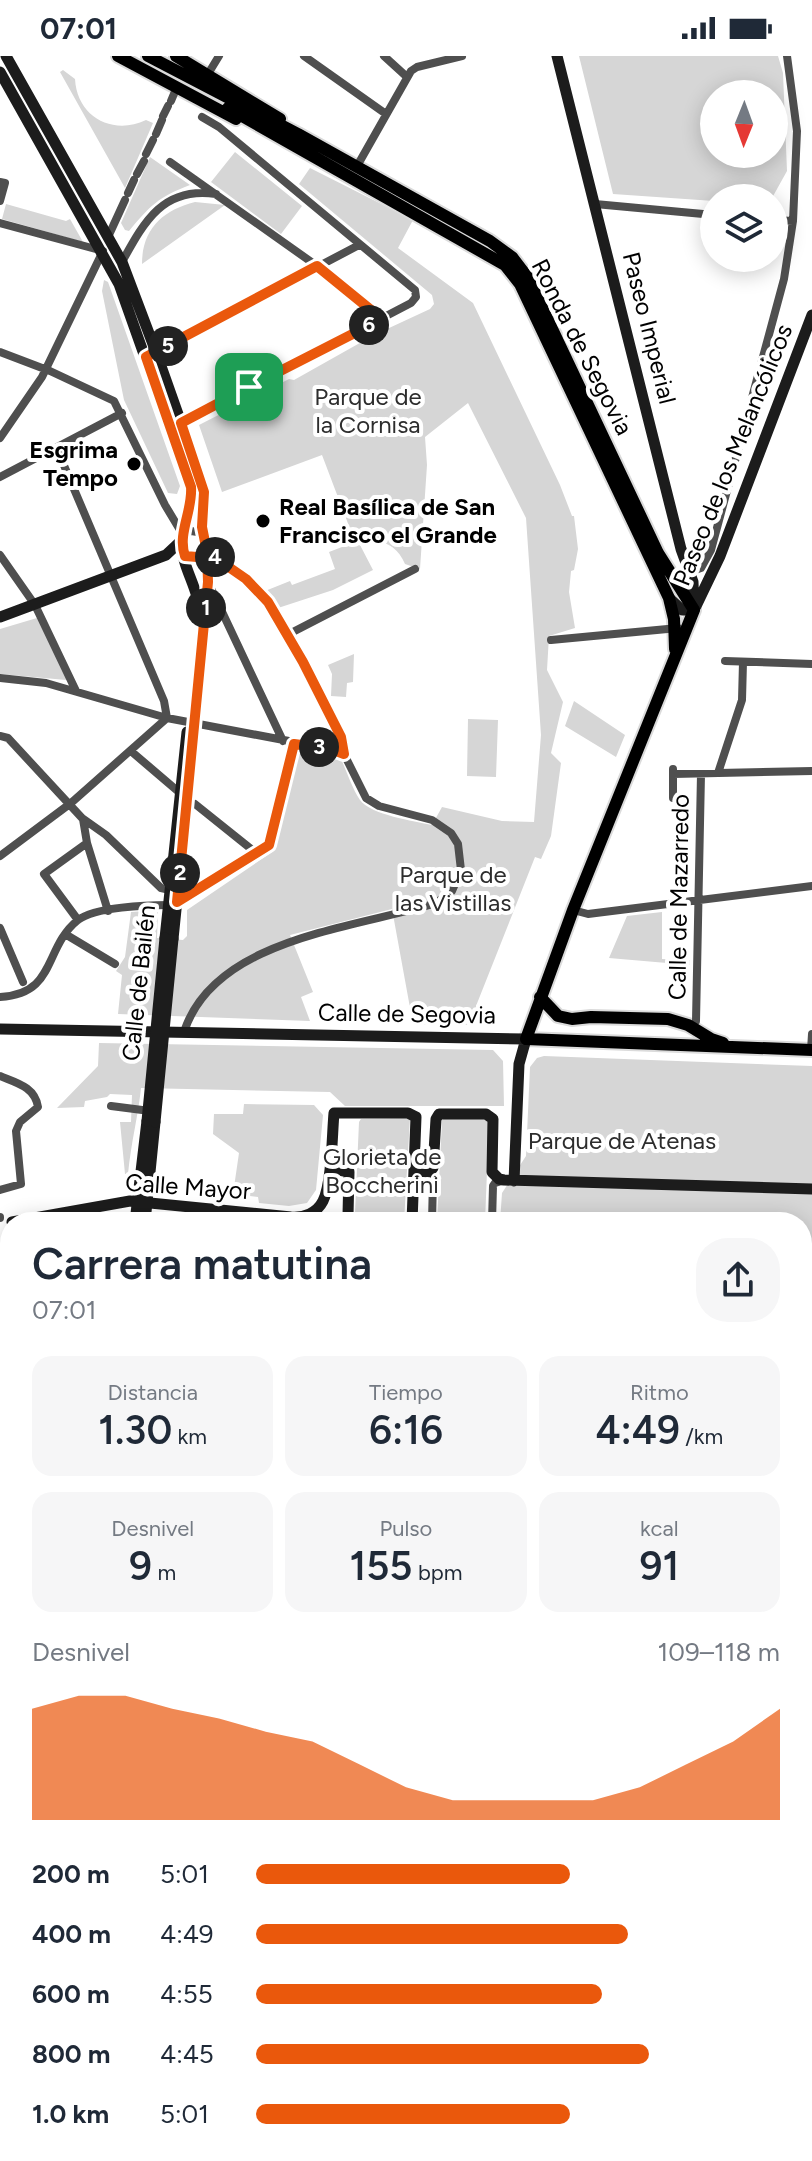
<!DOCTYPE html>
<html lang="es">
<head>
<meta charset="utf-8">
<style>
  :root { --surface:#fff; --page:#f6f6f7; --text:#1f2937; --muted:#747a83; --accent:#ea580c }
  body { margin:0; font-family:Figtree,sans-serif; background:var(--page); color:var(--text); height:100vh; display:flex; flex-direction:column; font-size:30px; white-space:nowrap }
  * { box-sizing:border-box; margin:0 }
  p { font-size:26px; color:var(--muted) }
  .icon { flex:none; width:44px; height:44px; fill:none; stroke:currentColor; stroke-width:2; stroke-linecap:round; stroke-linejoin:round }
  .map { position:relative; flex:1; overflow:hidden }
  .details { position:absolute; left:0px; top:1156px; width:812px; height:950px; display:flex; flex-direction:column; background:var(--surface); border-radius:32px 32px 0 0; box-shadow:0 4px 20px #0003 }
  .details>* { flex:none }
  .needle { width:52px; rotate:181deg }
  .tools { position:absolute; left:700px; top:24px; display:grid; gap:16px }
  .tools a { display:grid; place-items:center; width:88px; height:88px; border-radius:50%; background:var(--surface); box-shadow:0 4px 20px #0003; font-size:40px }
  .pin { position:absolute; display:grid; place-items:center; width:68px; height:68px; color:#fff; margin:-34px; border-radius:16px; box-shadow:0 4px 12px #0006 }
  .km { position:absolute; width:40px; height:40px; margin:-20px; border-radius:50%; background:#222; color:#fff; font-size:22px; line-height:40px; text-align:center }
  .round { display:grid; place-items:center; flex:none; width:84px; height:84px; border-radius:32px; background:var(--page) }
  .headline { display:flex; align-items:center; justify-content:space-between; height:136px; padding:0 32px }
  h1 { font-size:44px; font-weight:600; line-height:60px }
  .metrics { display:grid; grid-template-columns:repeat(3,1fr); gap:12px; height:136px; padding:8px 32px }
  .metrics div { display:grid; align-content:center; border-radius:20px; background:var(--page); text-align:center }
  .metrics b { font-size:40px; font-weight:600 }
  .metrics small { font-size:22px; font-weight:400 }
  .metrics p { font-size:22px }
  .chart { height:224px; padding:16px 32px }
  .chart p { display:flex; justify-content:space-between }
  .chart svg { width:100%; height:144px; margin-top:8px; fill:var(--accent); opacity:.7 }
  ul { padding:0 32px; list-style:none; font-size:26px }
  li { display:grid; grid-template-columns:128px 96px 1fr; align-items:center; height:60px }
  li i { height:20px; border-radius:10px; background:var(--accent) }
  .status { display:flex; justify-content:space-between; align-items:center; height:56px; padding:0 40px; background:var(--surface); direction:ltr }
  .status svg { height:22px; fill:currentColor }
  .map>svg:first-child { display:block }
  .green { fill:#d6d6d6; fill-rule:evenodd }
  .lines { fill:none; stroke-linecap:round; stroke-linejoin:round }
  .secondary-tunnel { stroke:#d9d9d9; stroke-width:11; stroke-dasharray:11 5.5; stroke-linecap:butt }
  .primary-casing { stroke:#dbdbdb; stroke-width:16 }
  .highway-casing { stroke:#dbdbdb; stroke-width:18 }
  .street { stroke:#4f4f4f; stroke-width:8 }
  .secondary { stroke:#1c1c1c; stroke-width:11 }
  .primary { stroke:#000; stroke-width:12 }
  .highway { stroke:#000; stroke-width:14 }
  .secondary-bridge { stroke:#1c1c1c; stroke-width:11 }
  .route-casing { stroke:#fff; stroke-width:16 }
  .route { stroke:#ea580c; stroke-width:10 }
  .poi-dot { fill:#000; stroke:#fff; stroke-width:3 }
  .labels { text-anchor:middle; stroke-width:8; stroke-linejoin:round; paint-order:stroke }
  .street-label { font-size:24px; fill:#000; stroke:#fff }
  .park-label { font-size:24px; fill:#2d2d2d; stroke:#fff }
  .poi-label { font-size:24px; font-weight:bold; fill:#000; stroke:#fff; text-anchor:end }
</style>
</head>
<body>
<div class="status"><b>07:01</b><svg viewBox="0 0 49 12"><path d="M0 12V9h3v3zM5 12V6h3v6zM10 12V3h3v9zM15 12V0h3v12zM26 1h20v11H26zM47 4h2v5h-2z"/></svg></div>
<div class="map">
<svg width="812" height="2105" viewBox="0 0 812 2105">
  <rect width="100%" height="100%" fill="#fff"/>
  <path class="green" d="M579,0H778L783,17L787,115L772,142H714V145L613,138ZM714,38H774V98H714Z
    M63,14L75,23C77,61 113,80 146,64L153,67L125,132L60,16Z
    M235,96L302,150L281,178L211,126Z
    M150,101L190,129C158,141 150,150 129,175L125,174L121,167Z
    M310,112L413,164L398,192L473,247L560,429L572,460H574L578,493L574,514L571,515L569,536L575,572L549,580L547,614L563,646L551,697L561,707L551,780L541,803L535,801L476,950L478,969L413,968L392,853L290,879L313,936L301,941L310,965L118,958L122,919L116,915L125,901L131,856L158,854L157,882L183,884L187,880V854L272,796L297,694L341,703C347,716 352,732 360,744C371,759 414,765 432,769L442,751L502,765L534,766L541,679L526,462L468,347L425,381L427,409L420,513L405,508C397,489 380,480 360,489L373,514L333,534L278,552L274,551L265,535L290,525L292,529L335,513L329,496L355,486L322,399L222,436L199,369L289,323L294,324L374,279L430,253L434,248L432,239L299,128Z
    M195,146L225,149L142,208C142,173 163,154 195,146Z
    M6,148L66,165L70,163L83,186L2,163Z
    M104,224L108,226L180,430L177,438L168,437L124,344L102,235Z
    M37,562L68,623L66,624L0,618V573Z
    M354,598L353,626L347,627L346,641L331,640L332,618L328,609Z
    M574,645L625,679L616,701L565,670Z
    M468,663L498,664L496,721L467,720Z
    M662,856V903L690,904V909L609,902L627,860Z
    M99,987L493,994L503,1005L504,1050H345L330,1036L141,1032C138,1061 131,1086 128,1118H125L120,1066H131L132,1039L110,1038L107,1041L85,1045L84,1051L57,1052L98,1010Z
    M544,1000L812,1010V1902L802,1903V1166H500L502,1137L526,1100L530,1011L537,1002Z
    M244,1048L314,1049L323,1059L316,1134L307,1147L289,1150L259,1147L258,1141L233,1138L239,1097L213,1078L214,1058H243Z
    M410,1062L404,1166L358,1159L355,1157L359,1066L361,1063Z
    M445,1062H486L489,1064L485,1166H437L442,1064Z
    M0,1460L10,1461V1797L0,1796Z"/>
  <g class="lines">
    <path class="secondary-tunnel" d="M41,2096V2105
      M62,2096L64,2105"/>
    <g class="primary-casing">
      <path id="primary" d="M118,0L236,63
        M148,0L298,78L490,185L512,201L528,222L658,497L694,554L573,854L526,983L812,994
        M176,0L280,63
        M228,52L505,209L520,228L669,542L674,563L675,593
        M540,941L558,960L572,963L591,961L668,963L688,969L711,983L723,987
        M802,1914L812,1913
        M802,1941L812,1940
        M141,2105L152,2096
        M161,2105L171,2096"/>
    </g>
    <g class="highway-casing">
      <path id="highway" d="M802,1923L812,1922"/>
    </g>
    <path class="street" d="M304,0L386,58
      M384,0L407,21
      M208,18L219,0
      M171,45L176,33
      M163,60L168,50
      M156,78L162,64
      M146,98L153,84
      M170,106L317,210L382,263
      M356,112L411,15L417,11L462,0
      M137,118L144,105
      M0,126L5,127L0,145
      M128,137L134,124
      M595,148L714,159
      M774,164L793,165
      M0,167L103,195L42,321L0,382
      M108,181L125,144
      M122,206C144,166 163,130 216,138
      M0,296L50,315L114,345L165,449L183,479L191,475L204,477
      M146,301L359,189
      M181,367L411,247L416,241L415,234L219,71L202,61
      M57,393L164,645L167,662
      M0,421L122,357
      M0,499L35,549L76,635
      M675,521L701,512L711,494L784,223L793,165L797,75L787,0
      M208,526L283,685
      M287,579L415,513
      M551,584L678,572
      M725,605L812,608
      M0,622L46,627L167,662L331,693L344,698
      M0,680L8,682L82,762L106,779L161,832L170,834
      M132,696L180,737
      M673,713V742
      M718,717L742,644L743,606
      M673,718L812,715
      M195,748L256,797
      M83,763L87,787L108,855
      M0,800L71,747L167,662
      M177,846L269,789L294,688
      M573,854L588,858L812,830
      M78,864L44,818L87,787
      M0,872L23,926
      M65,878L115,908
      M0,941C57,938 43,892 78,864C95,851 147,849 169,849
      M696,965L701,718
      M184,976C214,882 356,872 436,847L452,835L461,814L458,788L451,777L432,764L379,750L366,742L344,698L341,681L303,606L268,546L246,523L207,496L197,501L185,500
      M811,994L812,978
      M0,1020C17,1027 35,1031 38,1051L20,1066L16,1075L21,1128L0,1134
      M111,1050L150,1055
      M427,1117L433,1123L432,1166
      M76,1154L80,1166
      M0,1161V1162
      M492,1166L493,1130L495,1127L502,1125
      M0,1281H10
      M0,1408L10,1409
      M0,1449L10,1450
      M802,1679L812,1694
      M802,1738L812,1725
      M0,1807L10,1808
      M0,1956L10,1953
      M171,2096L183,2105
      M422,2096L426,2105
      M662,2096L668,2105
      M601,2105L607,2096"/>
    <path class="secondary" d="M6,0L122,206L156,296L202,426V471L207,496V549L173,883
      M557,0L681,493L693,526L694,554
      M0,16L119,228L191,431C193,451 182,467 182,487C181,512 201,534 199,560
      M669,542L682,554H694
      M696,550L720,500L812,259
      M0,561L166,499L182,484
      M165,882L187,676
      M0,973L526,983L519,1008L514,1125
      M329,1103L334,1113L349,1116L348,1159L353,1166
      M415,1116L427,1117L433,1112L436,1063L439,1058H486L493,1063L492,1116L499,1123L504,1124L812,1133
      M12,1166L130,1145L291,1161C304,1162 317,1157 323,1145C332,1127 332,1078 334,1057H408L416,1061L412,1166
      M135,1166L147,1065
      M145,1166L155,1066"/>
    <use href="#primary" class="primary"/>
    <use href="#highway" class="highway"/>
    <path class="secondary-bridge" d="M147,1065L165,882
      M155,1066L173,883"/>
  </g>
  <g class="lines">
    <g class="route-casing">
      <path id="route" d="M249,331L181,367L204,436L202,471L207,496L208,526L177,846L269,789L294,688L331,693L344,698L341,681L303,606L268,546L246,523L207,496L197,501L185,500C177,478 193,454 191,431L146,301L317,210L382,263L249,331"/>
    </g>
    <use href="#route" class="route"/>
  </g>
  <g class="poi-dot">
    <circle cx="134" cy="408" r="8"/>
    <circle cx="263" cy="465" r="8"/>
  </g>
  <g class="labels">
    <g class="street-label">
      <text transform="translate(649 272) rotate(76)" y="8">Paseo Imperial</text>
      <text transform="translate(582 291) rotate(63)" y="8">Ronda de Segovia</text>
      <text transform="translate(733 399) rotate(-68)" y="8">Paseo de los Melancólicos</text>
      <text transform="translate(679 841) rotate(-89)" y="8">Calle de Mazarredo</text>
      <text transform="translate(139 927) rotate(-84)" y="8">Calle de Bailén</text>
      <text transform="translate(407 958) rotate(1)" y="8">Calle de Segovia</text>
      <text transform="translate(188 1131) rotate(4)" y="8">Calle Mayor</text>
    </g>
    <g class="park-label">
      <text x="368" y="349">Parque de<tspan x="368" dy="28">la Cornisa</tspan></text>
      <text x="453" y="827">Parque de<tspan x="453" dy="28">las Vistillas</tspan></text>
      <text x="622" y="1093">Parque de Atenas</text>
      <text x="382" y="1109">Glorieta de<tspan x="382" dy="28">Boccherini</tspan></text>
    </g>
    <g class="poi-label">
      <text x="118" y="402">Esgrima<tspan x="118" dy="28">Tempo</tspan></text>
      <text x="279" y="459" text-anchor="start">Real Basílica de San<tspan x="279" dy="28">Francisco el Grande</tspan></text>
    </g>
  </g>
</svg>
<div class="tools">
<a><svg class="needle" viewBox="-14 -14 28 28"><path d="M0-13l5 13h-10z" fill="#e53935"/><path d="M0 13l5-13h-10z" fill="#747a83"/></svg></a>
<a><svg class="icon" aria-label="layers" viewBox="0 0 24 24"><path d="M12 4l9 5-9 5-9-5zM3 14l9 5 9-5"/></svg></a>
</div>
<div class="pin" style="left:249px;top:331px;background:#1e9e55"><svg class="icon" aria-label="arrive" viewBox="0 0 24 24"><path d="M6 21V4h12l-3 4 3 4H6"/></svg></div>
<b class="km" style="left:206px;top:552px">1</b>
<b class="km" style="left:180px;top:817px">2</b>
<b class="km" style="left:319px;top:691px">3</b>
<b class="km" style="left:215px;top:501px">4</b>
<b class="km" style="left:168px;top:290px">5</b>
<b class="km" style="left:369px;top:269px">6</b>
<section class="details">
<div class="headline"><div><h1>Carrera matutina</h1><p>07:01</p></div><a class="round"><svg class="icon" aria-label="share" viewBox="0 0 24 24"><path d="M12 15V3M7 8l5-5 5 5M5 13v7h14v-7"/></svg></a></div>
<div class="metrics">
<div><p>Distancia</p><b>1.30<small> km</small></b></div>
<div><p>Tiempo</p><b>6:16</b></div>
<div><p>Ritmo</p><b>4:49<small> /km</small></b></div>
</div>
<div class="metrics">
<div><p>Desnivel</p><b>9<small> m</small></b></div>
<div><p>Pulso</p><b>155<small> bpm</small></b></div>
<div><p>kcal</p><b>91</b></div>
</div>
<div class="chart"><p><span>Desnivel</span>109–118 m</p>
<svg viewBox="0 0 160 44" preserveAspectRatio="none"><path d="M0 44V10L10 6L20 6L30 10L40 13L50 17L60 20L70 27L80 34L90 38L100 38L110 38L120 38L130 34L140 27L150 20L160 10V44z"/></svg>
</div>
<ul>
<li><b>200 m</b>5:01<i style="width:60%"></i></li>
<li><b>400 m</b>4:49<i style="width:71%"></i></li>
<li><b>600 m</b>4:55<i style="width:66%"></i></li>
<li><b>800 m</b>4:45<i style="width:75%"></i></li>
<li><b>1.0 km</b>5:01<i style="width:60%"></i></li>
</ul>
</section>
</div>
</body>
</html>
